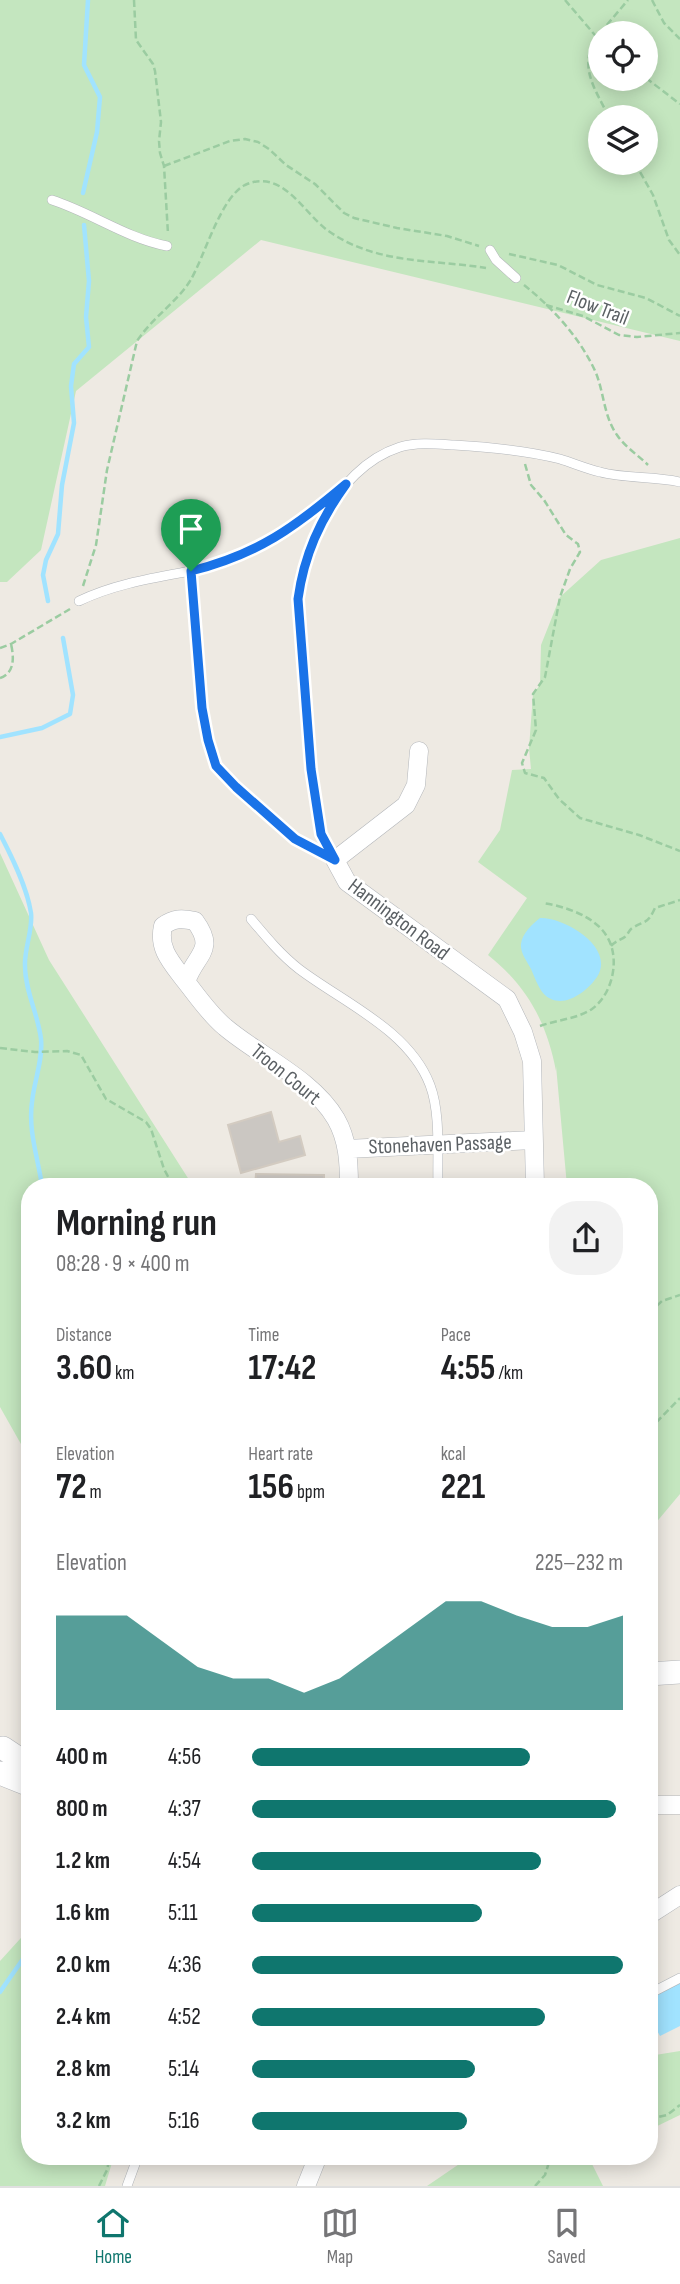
<!DOCTYPE html>
<html lang="en">
<head>
<meta charset="utf-8">
<style>
  :root { --surface:#fff; --page:#f2f2f2; --text:#202124; --muted:#757577; --line:#e0e0e0; --accent:#0f766e }
  body { margin:0; font-family:"Sofia Sans Condensed",sans-serif; background:var(--page); color:var(--text); height:100vh; display:flex; flex-direction:column; font-size:26px; white-space:nowrap }
  * { box-sizing:border-box; margin:0 }
  p { font-size:23px; color:var(--muted) }
  .icon { flex:none; width:38px; height:38px; fill:none; stroke:currentColor; stroke-width:2; stroke-linecap:round; stroke-linejoin:round }
  .map { position:relative; flex:1; overflow:hidden }
  .sheet { position:absolute; left:21px; top:1178px; width:637px; height:987px; display:flex; flex-direction:column; background:var(--surface); border-radius:28px; box-shadow:0 4px 18px #0003 }
  .sheet>* { flex:none }
  .tools { position:absolute; left:588px; top:21px; display:grid; gap:14px }
  .tools a { display:grid; place-items:center; width:70px; height:70px; border-radius:50%; background:var(--surface); box-shadow:0 4px 18px #0003; font-size:35px }
  .pin { position:absolute; display:grid; place-items:center; width:60px; height:60px; color:#fff; margin:-72px -30px; border-radius:50% 50% 50% 0; rotate:-45deg; box-shadow:0 0 7px #0007 }
  .pin .icon { rotate:45deg }
  .round { display:grid; place-items:center; flex:none; width:74px; height:74px; border-radius:28px; background:var(--page) }
  .overview { display:flex; align-items:center; justify-content:space-between; height:119px; padding:0 35px }
  h1 { font-size:38px; font-weight:700; line-height:52px }
  .figures { display:grid; grid-template-columns:repeat(3,1fr); gap:10px; height:119px; padding:7px 35px }
  .figures div { display:grid; align-content:center }
  .figures b { font-size:35px; font-weight:700 }
  .figures small { font-size:19px; font-weight:400 }
  .figures p { font-size:19px }
  .chart { height:196px; padding:14px 35px }
  .chart p { display:flex; justify-content:space-between }
  .chart svg { width:100%; height:126px; margin-top:7px; fill:var(--accent); opacity:.7 }
  ul { padding:0 35px; list-style:none; font-size:23px }
  li { display:grid; grid-template-columns:112px 84px 1fr; align-items:center; height:52px }
  li i { height:18px; border-radius:9px; background:var(--accent) }
  .tabs { display:flex; justify-content:space-around; align-items:center; height:98px; border-top:2px solid var(--line); background:var(--surface); font-size:19px; color:var(--muted) }
  .tabs a { display:grid; justify-items:center; gap:4px }
  .tabs .current { color:var(--accent) }
  .map>svg:first-child { display:block }
  .green { fill:#c4e6bf; fill-rule:evenodd }
  .water { fill:#a1e3ff }
  .lines { fill:none; stroke-linecap:round; stroke-linejoin:round }
  .stream { stroke:#a1e3ff; stroke-width:4.5 }
  .building { fill:#cbc7c2; stroke:#d3cbc1; stroke-width:2 }
  .service-casing { stroke:#b3b6ba; stroke-width:10 }
  .minor-casing { stroke:#b3b6ba; stroke-width:19 }
  .tertiary-casing { stroke:#b3b6ba; stroke-width:24 }
  .path { stroke:#9bcca1; stroke-width:2.5; stroke-dasharray:7 3.5; stroke-linecap:butt }
  .service { stroke:#fff; stroke-width:9 }
  .minor { stroke:#fff; stroke-width:18 }
  .tertiary { stroke:#fff; stroke-width:23 }
  .route-casing { stroke:#fff; stroke-width:14 }
  .route { stroke:#1a73e8; stroke-width:9 }
  .labels { text-anchor:middle; stroke-width:5; stroke-linejoin:round; paint-order:stroke }
  .street-label { font-size:21px; fill:#5b6064; stroke:#fff }
</style>
</head>
<body>
<div class="map">
<svg width="680" height="2186" viewBox="0 0 680 2186">
  <rect width="100%" height="100%" fill="#eeeae3"/>
  <path class="green" d="M0,0H680V341L261,240L76,391L41,550L7,582H0ZM600,33H646V79H600ZM600,117H646V163H600Z
    M680,538V1494L649,1531V1186H567L556,1066V1071C547,1023 527,986 488,955L527,898L478,862L500,830L512,770L531,769L529,748L533,694L540,685L541,645L560,597L601,560Z
    M0,853L49,960L193,1186H30V1460L0,1407Z
    M30,1928V2156H114L105,2186H0V1961Z
    M680,2051V2115L649,2130V2056Z
    M471,2156H597L590,2160L603,2186H427Z"/>
  <path class="water" d="M540,918C564,917 616,947 597,977C586,993 560,1012 543,993C538,987 534,976 531,969C527,961 520,953 521,944C522,934 532,924 540,918Z
    M680,1983V2026L660,2036L649,2016V1999Z"/>
  <g class="lines">
    <path class="stream" d="M83,193L97,132L100,97L84,65L88,0
      M48,601L43,575L46,560L58,534L62,485L74,423L71,386L74,364L89,347L86,317L89,281L84,225
      M0,737L42,728L70,714L73,695L63,638
      M0,834C12,857 27,887 31,913C33,930 24,949 25,966C25,991 38,1014 41,1039C43,1061 34,1081 32,1102C28,1131 38,1158 42,1186
      M25,1806V1821L30,1844
      M0,1992L30,1949"/>
  </g>
  <path class="building" d="M271,1112L279,1142L300,1136L305,1155L241,1173L228,1125Z
    M256,1174L324,1175V1186H255Z"/>
  <g class="lines">
    <g class="service-casing">
      <path id="service" d="M52,200C92,213 126,238 167,246
        M490,250L496,260L516,278
        M79,601C114,584 153,578 191,571
        M334,860L295,839L236,787L217,766L208,740L202,708L191,571C250,556 289,533 335,493
        M335,860L321,834L311,769L298,599C302,569 311,546 324,518C340,486 366,458 400,447C417,442 437,444 454,445C489,447 525,450 560,459C573,463 587,469 600,472C626,479 654,476 680,482
        M251,919C266,937 281,955 299,969C344,1003 409,1030 430,1085C441,1114 437,1155 438,1186
        M649,1994L680,1978
        M127,2186L138,2156"/>
    </g>
    <g class="minor-casing">
      <path id="minor" d="M419,751L416,785L406,805L335,860L347,882L507,999L523,1032L532,1061L535,1186
        M186,982C195,954 217,951 195,921C182,918 174,918 163,926C158,948 170,961 183,978C196,994 209,1014 225,1027C259,1056 313,1079 336,1119C348,1140 349,1163 349,1186
        M347,1149L533,1140
        M649,1805H680
        M649,1915L680,1895
        M306,2186L318,2156"/>
    </g>
    <g class="tertiary-casing">
      <path id="tertiary" d="M649,1674L680,1672
        M3,1748L30,1766
        M0,1773L30,1785"/>
    </g>
    <path class="path" d="M134,0L136,40L153,64L155,71L161,122L159,141L160,153L164,166L168,234
      M565,0L600,41
      M652,0L664,23L680,39
      M600,33C576,64 594,87 609,117
      M600,33L628,0
      M646,78L680,104
      M635,163L653,195L669,240L680,255
      M164,166L230,141L245,139L258,142L269,149L286,165L315,184L344,213L354,218L397,228L447,236L479,246
      M509,254L558,265L597,285L646,298L680,316
      M524,285C553,308 581,339 596,373C604,393 604,417 617,435C625,447 638,455 648,465
      M546,305L583,316L619,335L637,337L680,333
      M525,464L531,485L544,500L566,535L578,544L580,552L570,569L560,597L545,677L533,694L536,730L522,763L525,773L544,778L559,799L580,818L639,835L680,851
      M83,586L96,545L107,470L137,341C152,318 176,303 190,281C205,256 220,198 245,185C282,168 303,212 327,230C376,265 431,259 486,268
      M0,648L11,644L70,609
      M0,678C15,673 14,657 11,644
      M611,946C615,941 621,940 626,936C629,933 629,929 634,927C647,920 648,923 655,908L680,900
      M540,1026C556,1020 577,1019 592,1009C613,994 621,957 606,935C594,916 564,906 543,903
      M0,1048L35,1052L67,1051L81,1055L106,1099L146,1122L151,1129L164,1169L173,1186
      M649,1313L662,1301L680,1295
      M649,1430L680,1398
      M649,2119L667,2115L680,2105
      M99,2186L107,2170L110,2156
      M535,2186L545,2175L551,2156"/>
    <use href="#service" class="service"/>
    <use href="#minor" class="minor"/>
    <use href="#tertiary" class="tertiary"/>
  </g>
  <g class="lines">
    <g class="route-casing">
      <path id="route" d="M346,484C320,520 304,555 298,599L311,769L321,834L335,860L295,839L236,787L216,766L208,740L202,708L191,571C258,554 294,528 346,484Z"/>
    </g>
    <use href="#route" class="route"/>
  </g>
  <g class="labels">
    <g class="street-label">
      <text transform="translate(598 307) rotate(21)" y="7">Flow Trail</text>
      <text transform="translate(399 919) rotate(37)" y="7">Hannington Road</text>
      <text transform="translate(286 1074) rotate(39)" y="7">Troon Court</text>
      <text transform="translate(440 1144) rotate(-2)" y="7">Stonehaven Passage</text>
    </g>
  </g>
</svg>
<div class="tools">
<a><svg class="icon" aria-label="locate" viewBox="0 0 24 24"><circle cx="12" cy="12" r="6"/><path d="M12 2v4M12 18v4M2 12h4M18 12h4"/></svg></a>
<a><svg class="icon" aria-label="layers" viewBox="0 0 24 24"><path d="M12 4l9 5-9 5-9-5zM3 14l9 5 9-5"/></svg></a>
</div>
<div class="pin" style="left:191px;top:571px;background:#1e9e55"><svg class="icon" aria-label="arrive" viewBox="0 0 24 24"><path d="M6 21V4h12l-3 4 3 4H6"/></svg></div>
<section class="sheet">
<div class="overview"><div><h1>Morning run</h1><p>08:28 · 9 × 400 m</p></div><a class="round"><svg class="icon" aria-label="share" viewBox="0 0 24 24"><path d="M12 15V3M7 8l5-5 5 5M5 13v7h14v-7"/></svg></a></div>
<div class="figures">
<div><p>Distance</p><b>3.60<small> km</small></b></div>
<div><p>Time</p><b>17:42</b></div>
<div><p>Pace</p><b>4:55<small> /km</small></b></div>
</div>
<div class="figures">
<div><p>Elevation</p><b>72<small> m</small></b></div>
<div><p>Heart rate</p><b>156<small> bpm</small></b></div>
<div><p>kcal</p><b>221</b></div>
</div>
<div class="chart"><p><span>Elevation</span>225–232 m</p>
<svg viewBox="0 0 160 44" preserveAspectRatio="none"><path d="M0 44V11L10 11L20 11L30 20L40 29L50 33L60 33L70 38L80 33L90 24L100 15L110 6L120 6L130 11L140 15L150 15L160 11V44z"/></svg>
</div>
<ul>
<li><b>400 m</b>4:56<i style="width:75%"></i></li>
<li><b>800 m</b>4:37<i style="width:98%"></i></li>
<li><b>1.2 km</b>4:54<i style="width:78%"></i></li>
<li><b>1.6 km</b>5:11<i style="width:62%"></i></li>
<li><b>2.0 km</b>4:36<i style="width:100%"></i></li>
<li><b>2.4 km</b>4:52<i style="width:79%"></i></li>
<li><b>2.8 km</b>5:14<i style="width:60%"></i></li>
<li><b>3.2 km</b>5:16<i style="width:58%"></i></li>
</ul>
</section>
</div>
<nav class="tabs">
<a class="current"><svg class="icon" aria-label="home" viewBox="0 0 24 24"><path d="M3 11l9-7 9 7M6 9v11h12V9"/></svg>Home</a>
<a><svg class="icon" aria-label="map" viewBox="0 0 24 24"><path d="M3 6l6-2 6 2 6-2v14l-6 2-6-2-6 2zM9 4v14M15 6v14"/></svg>Map</a>
<a><svg class="icon" aria-label="saved" viewBox="0 0 24 24"><path d="M7 4h10v16l-5-4-5 4z"/></svg>Saved</a>
</nav>
</body>
</html>
